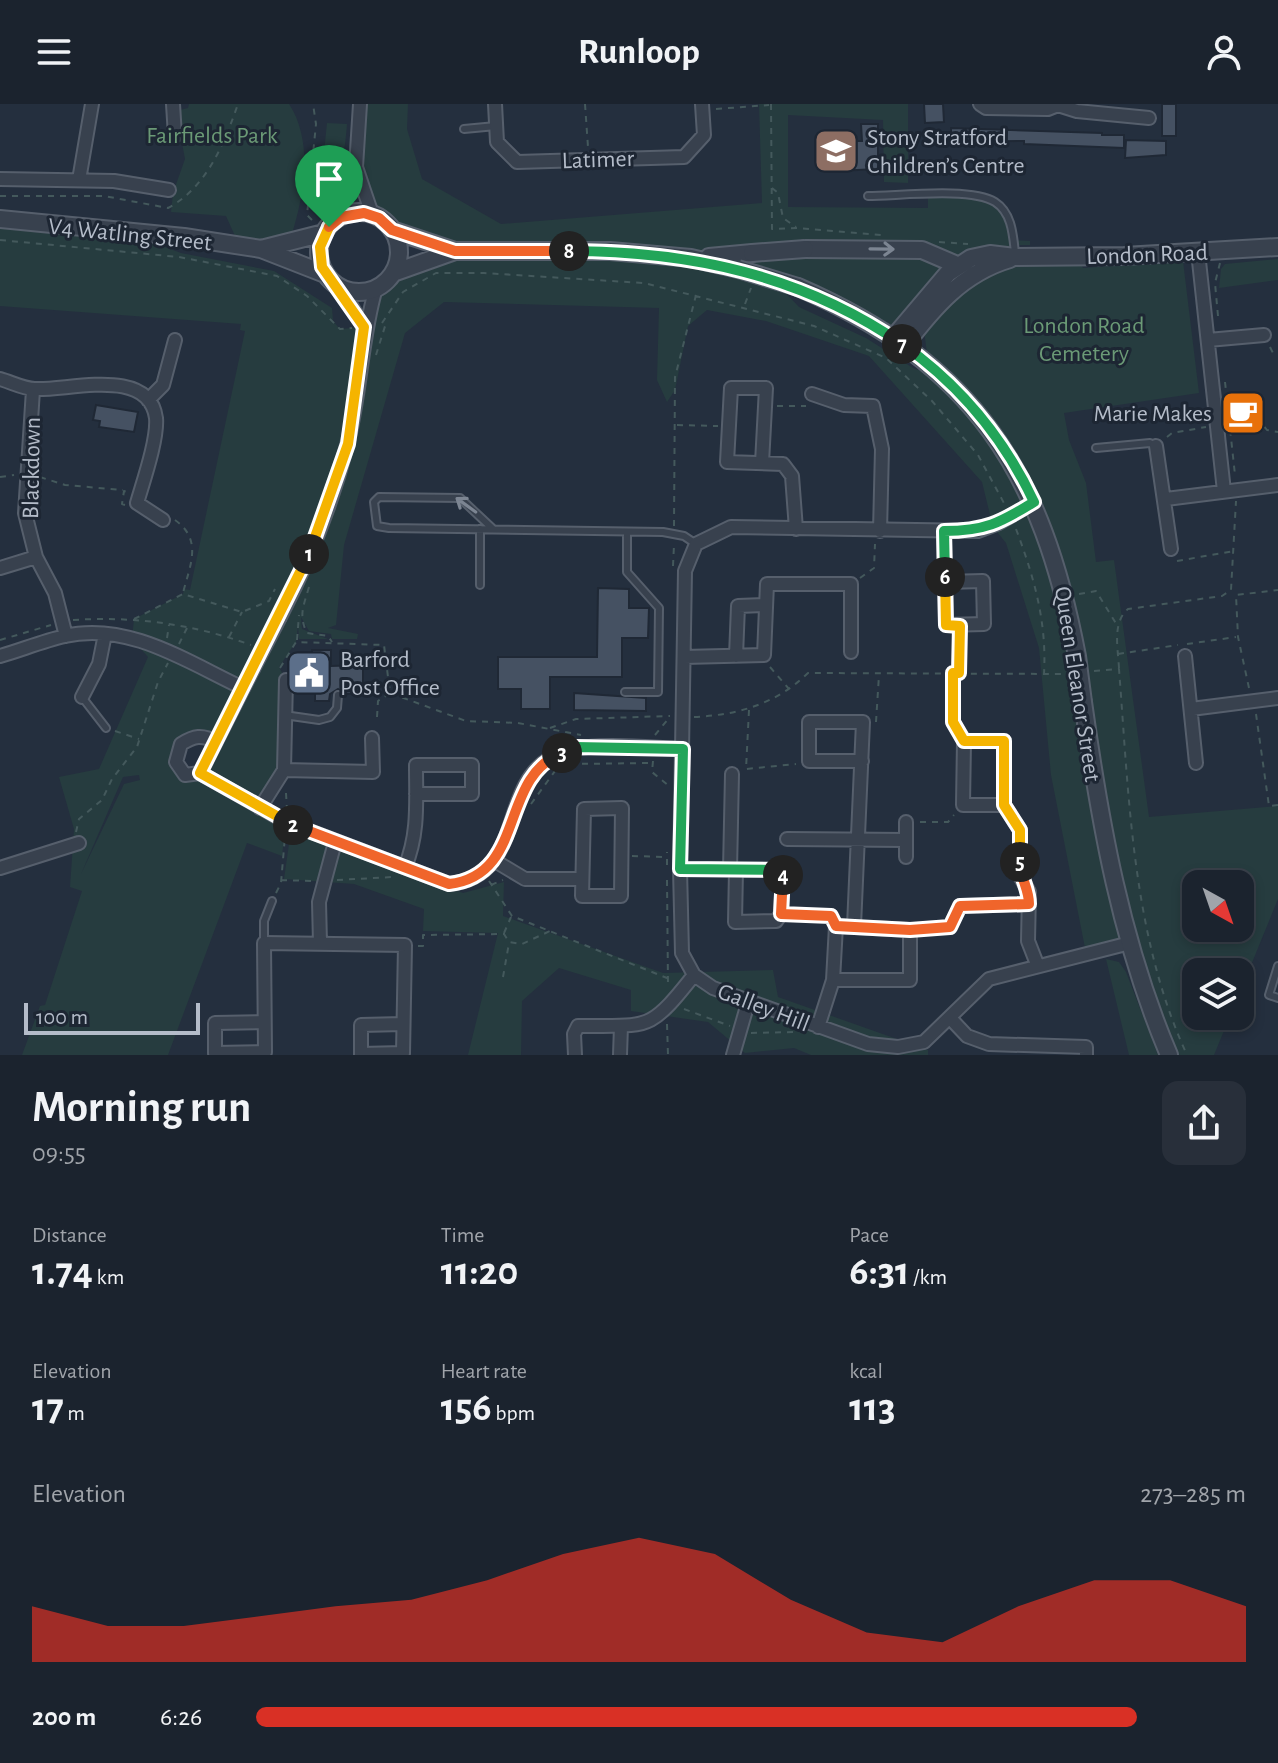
<!DOCTYPE html>
<html lang="en">
<head>
<meta charset="utf-8">
<style>
  :root { --surface:#1b232e; --page:#282f3a; --text:#f1f3f6; --muted:#a0a4aa; --line:#39404a; --accent:#d93025 }
  body { margin:0; font-family:"Alegreya Sans",sans-serif; background:var(--page); color:var(--text); height:100vh; display:flex; flex-direction:column; font-size:30px; white-space:nowrap }
  * { box-sizing:border-box; margin:0 }
  p { font-size:26px; color:var(--muted) }
  .icon { flex:none; width:44px; height:44px; fill:none; stroke:currentColor; stroke-width:2; stroke-linecap:round; stroke-linejoin:round }
  .map { position:relative; height:951px; overflow:hidden }
  .panel { display:flex; flex-direction:column; background:var(--surface); flex:1 }
  .panel>* { flex:none }
  .needle { width:52px; rotate:140deg }
  .fabs { position:absolute; left:1182px; top:766px; display:grid; gap:16px }
  .fabs a { display:grid; place-items:center; width:72px; height:72px; border-radius:16px; background:var(--surface); box-shadow:0 4px 12px #0003,0 0 0 2px var(--line); font-size:40px }
  .scale { position:absolute; left:24px; bottom:20px; width:176px; box-sizing:border-box; padding-left:8px; border:4px solid #b4bcc9; border-top:0; font-size:22px; line-height:28px; white-space:nowrap; color:#b4bcc9; -webkit-text-stroke:6px #1d2633; paint-order:stroke }
  .pin { position:absolute; display:grid; place-items:center; width:68px; height:68px; color:#fff; margin:-82px -34px; border-radius:50% 50% 50% 0; rotate:-45deg; box-shadow:0 0 8px #0007 }
  .pin .icon { rotate:45deg }
  .km { position:absolute; width:40px; height:40px; margin:-20px; border-radius:50%; background:#222; color:#fff; font-size:22px; line-height:40px; text-align:center }
  .round { display:grid; place-items:center; flex:none; width:84px; height:84px; border-radius:16px; background:var(--page) }
  .headline { display:flex; align-items:center; justify-content:space-between; height:136px; padding:0 32px }
  h1 { font-size:44px; font-weight:700; line-height:60px }
  .stats { display:grid; grid-template-columns:repeat(3,1fr); gap:12px; height:136px; padding:8px 32px }
  .stats div { display:grid; align-content:center }
  .stats b { font-size:40px; font-weight:700 }
  .stats small { font-size:22px; font-weight:400 }
  .stats p { font-size:22px }
  .chart { height:224px; padding:16px 32px }
  .chart p { display:flex; justify-content:space-between }
  .chart svg { width:100%; height:144px; margin-top:8px; fill:var(--accent); opacity:.7 }
  ul { padding:0 32px; list-style:none; font-size:26px }
  li { display:grid; grid-template-columns:128px 96px 1fr; align-items:center; height:60px }
  li i { height:20px; border-radius:10px; background:var(--accent) }
  header { display:flex; justify-content:space-between; align-items:center; height:104px; padding:0 32px; background:var(--surface); font-size:36px; font-weight:700 }
  .map>svg:first-child { display:block }
  .green { fill:#263c3f; fill-rule:evenodd }
  .building { fill:#455162; stroke:#1f2835; stroke-width:2 }
  .lines { fill:none; stroke-linecap:round; stroke-linejoin:round }
  .service-casing { stroke:#565f6c; stroke-width:10 }
  .minor-casing { stroke:#565f6c; stroke-width:16 }
  .tertiary-casing { stroke:#565f6c; stroke-width:20 }
  .path { stroke:#44595c; stroke-width:2; stroke-dasharray:6 6; stroke-linecap:butt }
  .service { stroke:#38414e; stroke-width:6 }
  .minor { stroke:#38414e; stroke-width:12 }
  .tertiary { stroke:#38414e; stroke-width:16 }
  .minor-bridge-casing { stroke:#565f6c; stroke-width:16; stroke-linecap:butt }
  .tertiary-bridge-casing { stroke:#565f6c; stroke-width:20; stroke-linecap:butt }
  .minor-bridge { stroke:#38414e; stroke-width:12 }
  .tertiary-bridge { stroke:#38414e; stroke-width:16 }
  .oneway { stroke:#7c8592 }
  .split-1-casing { stroke:#fff; stroke-width:16 }
  .split-2-casing { stroke:#fff; stroke-width:16 }
  .split-3-casing { stroke:#fff; stroke-width:16 }
  .split-4-casing { stroke:#fff; stroke-width:16 }
  .split-5-casing { stroke:#fff; stroke-width:16 }
  .split-6-casing { stroke:#fff; stroke-width:16 }
  .split-7-casing { stroke:#fff; stroke-width:16 }
  .split-8-casing { stroke:#fff; stroke-width:16 }
  .split-9-casing { stroke:#fff; stroke-width:16 }
  .split-1 { stroke:#f5b400; stroke-width:10 }
  .split-2 { stroke:#f5b400; stroke-width:10 }
  .split-3 { stroke:#f0652b; stroke-width:10 }
  .split-4 { stroke:#22a559; stroke-width:10 }
  .split-5 { stroke:#f0652b; stroke-width:10 }
  .split-6 { stroke:#f5b400; stroke-width:10 }
  .split-7 { stroke:#22a559; stroke-width:10 }
  .split-8 { stroke:#22a559; stroke-width:10 }
  .split-9 { stroke:#f0652b; stroke-width:10 }
  .labels { text-anchor:middle; stroke-width:6; stroke-linejoin:round; paint-order:stroke }
  .park-label { font-size:24px; fill:#6b9a76; stroke:#1d2633 }
  .poi-label { font-size:24px; fill:#b4bcc9; stroke:#1d2633; text-anchor:start }
  .street-label { font-size:24px; fill:#b4bcc9; stroke:#1d2633 }
</style>
</head>
<body>
<header><svg class="icon" aria-label="menu" viewBox="0 0 24 24"><path d="M4 6h16M4 12h16M4 18h16"/></svg>Runloop<svg class="icon" aria-label="person" viewBox="0 0 24 24"><circle cx="12" cy="8" r="4"/><path d="M4 21q1-7 8-7t8 7"/></svg></header>
<div class="map">
<svg width="1278" height="951" viewBox="0 0 1278 951">
  <rect width="100%" height="100%" fill="#242f3e"/>
  <path class="green" d="M189,0H289C314,38 304,92 291,133L262,137L235,132L226,112L171,108L173,89L185,55L176,7L188,4Z
    M360,0H408L407,25L422,75L501,120L762,99L759,0H908V79L884,78L883,16L788,11V103L928,104V91C967,92 1008,88 1014,136L1030,137V141H1018L938,189L962,163C950,154 939,146 923,144C864,132 758,140 699,154L908,152L925,154L946,163L895,224L774,177L799,203L866,234L913,264L947,276L927,250L924,226C966,164 1009,160 1079,157L1083,164L1183,157L1199,289L1064,309L1069,336L1086,379L1096,458L1114,456L1149,713L1278,702V795L1240,888V868H1196V912H1230L1214,951H1169L1130,839L1086,849L1051,671L1039,544L1006,439L993,423L982,378L869,252L766,217L707,206L688,222L675,286L667,298L657,276L659,204L444,198L405,229L344,441L336,521L328,524L358,530L357,535H332L331,530L309,527L301,513L302,525L328,535H299L298,522L296,538L279,563L286,576L284,666L260,704L286,718L282,752L247,739L168,951H22L40,902L45,901L82,787L70,783L74,725L59,673L99,665L148,553L132,535L134,515L183,490L184,485L190,486L245,227L240,226L241,220L0,202V119L124,128L181,149L274,167L332,204L333,217L340,225L364,223L376,184L393,169L453,147C435,140 410,136 393,126C349,100 357,45 360,0ZM193,632H206L216,639L200,669L185,671L176,658L181,640ZM139,671L140,676L124,680L81,770L123,673ZM1196,780H1240V824H1196Z
    M327,19L347,20C345,47 341,78 319,97Z
    M1278,155V176L1219,184L1221,165L1225,160Z
    M291,726L463,789L504,778L503,812L663,869L773,866L778,893L928,946V951H811L794,944L745,949L708,918L631,907V886L559,864L522,897L521,951H468L498,829L423,827L424,805L354,780L284,775Z
    M1106,855L1119,858L1126,868L1158,951H1129Z"/>
  <path class="building" d="M924,0H943L944,18L925,19Z
    M1162,0H1176V32H1162Z
    M861,20H878V65L837,67V37H862Z
    M951,24L1102,29V31H1124V44L1024,40V37L951,38Z
    M1126,36L1166,37V51L1125,54Z
    M96,301L138,308L134,328L99,323L100,317L93,316Z
    M598,484L629,485V504H649L648,534H622V573H550V605H521V585H498V553H597Z
    M312,546H331V562L363,561V589L344,590L338,585L330,590L329,597H315V586H305L301,551H312Z
    M574,589L646,594V607L574,606Z"/>
  <g class="lines">
    <g class="service-casing">
      <path id="service" d="M464,25L496,22
        M868,92C898,92 971,83 995,98C1012,109 1013,131 1015,149
        M1096,344L1150,339L1155,342
        M480,425V481
        M493,425L460,394L379,393L374,398L377,422L389,424L663,428L684,432L696,440
        M625,588H658L659,504L627,468V428
        M82,593L106,624
        M284,611L319,616L330,613L337,604L338,591
        M264,839V817L272,797
        M1278,862L1269,891L1278,894"/>
    </g>
    <g class="minor-casing">
      <path id="minor" d="M173,0L175,32
        M495,0L497,38L517,58L684,53L704,31L702,0
        M980,0L986,4L1048,5L1058,1L1077,7L1149,14
        M356,63L372,110
        M0,75L114,77L169,86
        M79,76L92,0
        M334,117L356,63L360,0
        M1198,148L1224,387
        M339,182L364,223
        M1208,236L1264,231
        M0,275C11,278 24,285 35,285C68,287 149,262 156,314C158,335 143,378 137,399L163,416
        M33,286L25,409L36,453L55,489L66,532
        M812,290L844,301L873,302L882,345L880,427
        M148,296L163,281L175,236
        M1156,342L1171,445
        M762,359L766,284H731L727,358L783,360L792,372L796,425
        M1166,395L1278,381
        M1034,398L999,419L978,427L731,423L696,440L685,467L680,765L682,849L694,871L713,884L868,940L898,943L924,938L989,875L1130,839
        M944,427L946,521L984,520L983,477L945,478
        M0,464L36,453
        M280,513C308,459 332,400 347,341C361,289 361,235 376,184
        M0,552C21,546 43,537 65,532C128,517 189,559 243,584
        M736,552L738,502L764,501
        M1185,552L1196,659
        M684,553L764,551L767,480H851V548
        M82,593L99,560L105,530
        M1191,605L1278,594
        M284,666L373,668L372,634
        M200,669L286,718L449,780C525,772 498,685 550,654C581,635 646,644 683,645
        M200,669L253,565
        M200,669L185,671L176,658L181,640C194,632 202,630 216,638
        M1004,701H963L964,637H1004V701L1020,726V772L1029,788L1028,837L1037,860
        M260,704L284,666L286,576
        M622,704L621,792H582L584,705Z
        M906,718V736
        M787,735L906,736V753
        M495,757L525,775H582
        M405,763C419,730 416,697 416,661H472V690H416
        M0,764L79,739
        M680,765L783,766L781,810L776,817L735,818L736,766
        M730,766L732,670
        M960,802L1029,800
        M854,822L863,618H809V657H862
        M320,839L319,798L335,738
        M950,914L967,932L989,940L1086,943V951
        M264,918L215,919V949L265,948L264,839L405,841L403,949L361,950V921L403,920
        M818,923L833,876L836,822L910,826V876H833
        M575,951L574,930L578,922C650,921 648,929 694,871
        M620,951L621,922
        M733,951L748,899"/>
    </g>
    <g class="tertiary-casing">
      <path id="tertiary" d="M319 148a40 40 0 1 1 80 0a40 40 0 1 1-80 0Z
        M0,115L184,133L261,145L325,170
        M392,126L455,147
        M261,145L324,129
        M805,145L922,146L957,161
        M709,153L752,149
        M393,169L455,147H610L691,154L738,165
        M798,183C975,260 1042,368 1077,552
        M893,234L948,169L971,154L990,150L1015,153L1124,152L1278,143
        M904,242C933,204 962,169 1010,155
        M1083,598C1100,719 1121,838 1169,951"/>
    </g>
    <path class="path" d="M585,0L588,43
      M771,0L772,125L798,124L881,131
      M716,5L769,1
      M772,84L778,89L783,114L796,123
      M0,92H104L168,104C207,83 224,40 238,0
      M312,116L307,111L316,20L313,0
      M0,136L179,153L277,172L307,192L340,225L352,224
      M939,138L968,140
      M745,200L751,184
      M1218,212L1215,179L1220,159
      M382,219L403,188L436,169H484L644,179L814,222L886,254L932,297L978,351L1005,401
      M1270,243L1273,249L1278,248
      M376,251L386,219
      M1225,278L1235,371
      M777,302H806
      M1232,320L1259,316L1267,326L1278,328
      M677,321L718,322
      M1167,333L1172,329L1206,323
      M0,373L14,371
      M40,373L65,381L123,386
      M125,401L122,400L124,387L128,388
      M175,416C203,436 190,461 183,489
      M674,422L675,273L696,191
      M1016,425C1034,473 1047,518 1044,570
      M1177,457L1234,447
      M673,462L674,441
      M860,474L874,464L875,440
      M309,483C304,501 298,511 307,529L328,532L332,538
      M1079,490L1096,487L1117,521
      M134,515L183,490L242,508L269,497L275,485
      M73,516C134,512 193,520 251,541
      M229,533L242,508
      M167,534L169,521
      M0,536L51,521
      M297,536L299,511
      M179,540L187,524
      M1187,540L1236,533
      M1118,550L1178,541
      M770,563L789,585
      M280,564L296,538L384,541L390,589L466,617L518,619L581,631
      M1119,564C1118,545 1112,518 1128,505L1222,492L1231,486L1236,397
      M1094,567L1119,565C1129,693 1132,832 1187,951
      M959,568L960,535
      M953,569V618L958,625
      M1249,584L1238,533L1236,491L1278,486
      M749,606L746,665L796,660
      M1256,610L1269,702L1278,701
      M377,613L378,597L390,589
      M694,613C738,611 776,600 808,569L1064,570
      M876,618L879,571
      M550,624L576,615L670,612
      M115,627L139,635
      M655,631L669,614
      M653,657L652,668L669,682
      M570,660L651,659
      M286,689L287,706
      M531,700L555,667
      M920,718H948L954,711
      M76,728L79,715L102,696L112,675L137,643L158,578L168,559
      M632,752L666,753
      M667,761V748
      M281,776L311,777
      M337,776L393,773
      M667,776L668,881
      M489,777L512,812L667,874
      M491,781L503,776
      M276,789L281,779L285,732
      M792,810L829,812
      M923,823H950L955,814
      M504,829L511,813
      M418,842H423V831L504,830L509,838L522,840L550,827
      M503,873L509,839
      M684,905L730,922
      M667,920L668,951
      M751,929L797,928"/>
    <use href="#service" class="service"/>
    <use href="#minor" class="minor"/>
    <use href="#tertiary" class="tertiary"/>
    <g class="minor-bridge-casing">
      <path id="minor-bridge" d="M253,565L280,513"/>
    </g>
    <g class="tertiary-bridge-casing">
      <path id="tertiary-bridge" d="M752,149L805,145
        M738,165L798,183
        M1077,552L1083,598"/>
    </g>
    <use href="#minor-bridge" class="minor-bridge"/>
    <use href="#tertiary-bridge" class="tertiary-bridge"/>
  </g>
  <defs><path id="oneway-shaft" d="M-6 0H5M1.5-3L5.5 0L1.5 3" fill="none" stroke-width="1.6" stroke-linecap="round" stroke-linejoin="round" transform="scale(2)"/></defs>
  <g class="oneway">
    <use href="#oneway-shaft" transform="translate(882 145) rotate(1)"/>
    <use href="#oneway-shaft" transform="translate(466 401) rotate(-144)"/>
  </g>
  <g class="lines">
    <g class="split-1-casing">
      <path id="split-1" d="M309,450L348,340L364,223L322,163L320,143L329,123"/>
    </g>
    <g class="split-2-casing">
      <path id="split-2" d="M293,721L200,669L309,450"/>
    </g>
    <g class="split-3-casing">
      <path id="split-3" d="M293,721L449,780C527,771 498,674 562,649"/>
    </g>
    <g class="split-4-casing">
      <path id="split-4" d="M562,649L575,643L683,645L680,765L783,766V771"/>
    </g>
    <g class="split-5-casing">
      <path id="split-5" d="M783,771L781,810L831,812L836,822L910,826L950,823L960,802L1029,800C1029,784 1020,774 1020,758"/>
    </g>
    <g class="split-6-casing">
      <path id="split-6" d="M945,473L946,521L960,522L959,569H953V618L964,637H1004V701L1020,726V758"/>
    </g>
    <g class="split-7-casing">
      <path id="split-7" d="M902,240C960,281 1004,334 1034,398C1000,419 985,427 944,427L945,473"/>
    </g>
    <g class="split-8-casing">
      <path id="split-8" d="M569,147C689,147 802,171 902,240"/>
    </g>
    <g class="split-9-casing">
      <path id="split-9" d="M329,123L341,113L364,109L379,114L392,126L455,147H569"/>
    </g>
    <use href="#split-1" class="split-1"/>
    <use href="#split-2" class="split-2"/>
    <use href="#split-3" class="split-3"/>
    <use href="#split-4" class="split-4"/>
    <use href="#split-5" class="split-5"/>
    <use href="#split-6" class="split-6"/>
    <use href="#split-7" class="split-7"/>
    <use href="#split-8" class="split-8"/>
    <use href="#split-9" class="split-9"/>
  </g>
  <defs>
    <g id="school-square" transform="scale(2.3)"><rect x="-9" y="-9" width="18" height="18" rx="4" fill="#8d6e63" stroke="#1d2633"/><path d="M0-5L7-2L0 1L-7-2ZM-4 1L0 2.5L4 1V4Q0 6-4 4Z" fill="#fff"/></g>
    <g id="cafe-square" transform="scale(2.3)"><rect x="-9" y="-9" width="18" height="18" rx="4" fill="#e8710a" stroke="#1d2633"/><path d="M-5.5-4.5H6V0H3Q3 3.5 0 3.5H-2.5Q-5.5 3.5-5.5 0ZM3-3.2v2h1.7v-2ZM-6 4.5H4V6H-6Z" fill="#fff"/></g>
    <g id="civic-square" transform="scale(2.3)"><rect x="-9" y="-9" width="18" height="18" rx="4" fill="#5c6f8a" stroke="#1d2633"/><path d="M-.6-6.5H3V-4.5H.6V-3L4-1V1h2V6H-6V1h2V-1L-.6-3ZM-1.2 2.5V6h2.4V2.5Z" fill="#fff"/></g>
  </defs>
  <g fill-rule="evenodd">
    <use href="#school-square" x="836" y="47"/>
    <use href="#cafe-square" x="1243" y="309"/>
    <use href="#civic-square" x="309" y="569"/>
  </g>
  <g class="labels">
    <g class="park-label">
      <text x="212" y="39">Fairfields Park</text>
      <text x="1084" y="229">London Road<tspan x="1084" dy="28">Cemetery</tspan></text>
    </g>
    <g class="poi-label">
      <text x="867" y="41">Stony Stratford<tspan x="867" dy="28">Children’s Centre</tspan></text>
      <text x="1212" y="317" text-anchor="end">Marie Makes</text>
      <text x="340" y="563">Barford<tspan x="340" dy="28">Post Office</tspan></text>
    </g>
    <g class="street-label">
      <text transform="translate(598 55) rotate(-2)" y="8">Latimer</text>
      <text transform="translate(130 130) rotate(6)" y="8">V4 Watling Street</text>
      <text transform="translate(1147 150) rotate(-2)" y="8">London Road</text>
      <text transform="translate(31 364) rotate(-89)" y="8">Blackdown</text>
      <text transform="translate(1078 580) rotate(81)" y="8">Queen Eleanor Street</text>
      <text transform="translate(764 903) rotate(21)" y="8">Galley Hill</text>
    </g>
  </g>
</svg>
<div class="fabs">
<a><svg class="needle" viewBox="-14 -14 28 28"><path d="M0-13l5 13h-10z" fill="#e53935"/><path d="M0 13l5-13h-10z" fill="#a0a4aa"/></svg></a>
<a><svg class="icon" aria-label="layers" viewBox="0 0 24 24"><path d="M12 4l9 5-9 5-9-5zM3 14l9 5 9-5"/></svg></a>
</div>
<div class="scale">100 m</div>
<div class="pin" style="left:329px;top:123px;background:#1e9e55"><svg class="icon" aria-label="arrive" viewBox="0 0 24 24"><path d="M6 21V4h12l-3 4 3 4H6"/></svg></div>
<b class="km" style="left:309px;top:450px">1</b>
<b class="km" style="left:293px;top:721px">2</b>
<b class="km" style="left:562px;top:649px">3</b>
<b class="km" style="left:783px;top:771px">4</b>
<b class="km" style="left:1020px;top:758px">5</b>
<b class="km" style="left:945px;top:473px">6</b>
<b class="km" style="left:902px;top:240px">7</b>
<b class="km" style="left:569px;top:147px">8</b>
</div>
<section class="panel">
<div class="headline"><div><h1>Morning run</h1><p>09:55</p></div><a class="round"><svg class="icon" aria-label="share" viewBox="0 0 24 24"><path d="M12 15V3M7 8l5-5 5 5M5 13v7h14v-7"/></svg></a></div>
<div class="stats">
<div><p>Distance</p><b>1.74<small> km</small></b></div>
<div><p>Time</p><b>11:20</b></div>
<div><p>Pace</p><b>6:31<small> /km</small></b></div>
</div>
<div class="stats">
<div><p>Elevation</p><b>17<small> m</small></b></div>
<div><p>Heart rate</p><b>156<small> bpm</small></b></div>
<div><p>kcal</p><b>113</b></div>
</div>
<div class="chart"><p><span>Elevation</span>273–285 m</p>
<svg viewBox="0 0 160 44" preserveAspectRatio="none"><path d="M0 44V27L10 33L20 33L30 30L40 27L50 25L60 19L70 11L80 6L90 11L100 25L110 35L120 38L130 27L140 19L150 19L160 27V44z"/></svg>
</div>
<ul>
<li><b>200 m</b>6:26<i style="width:89%"></i></li>
</ul>
</section>
</body>
</html>
